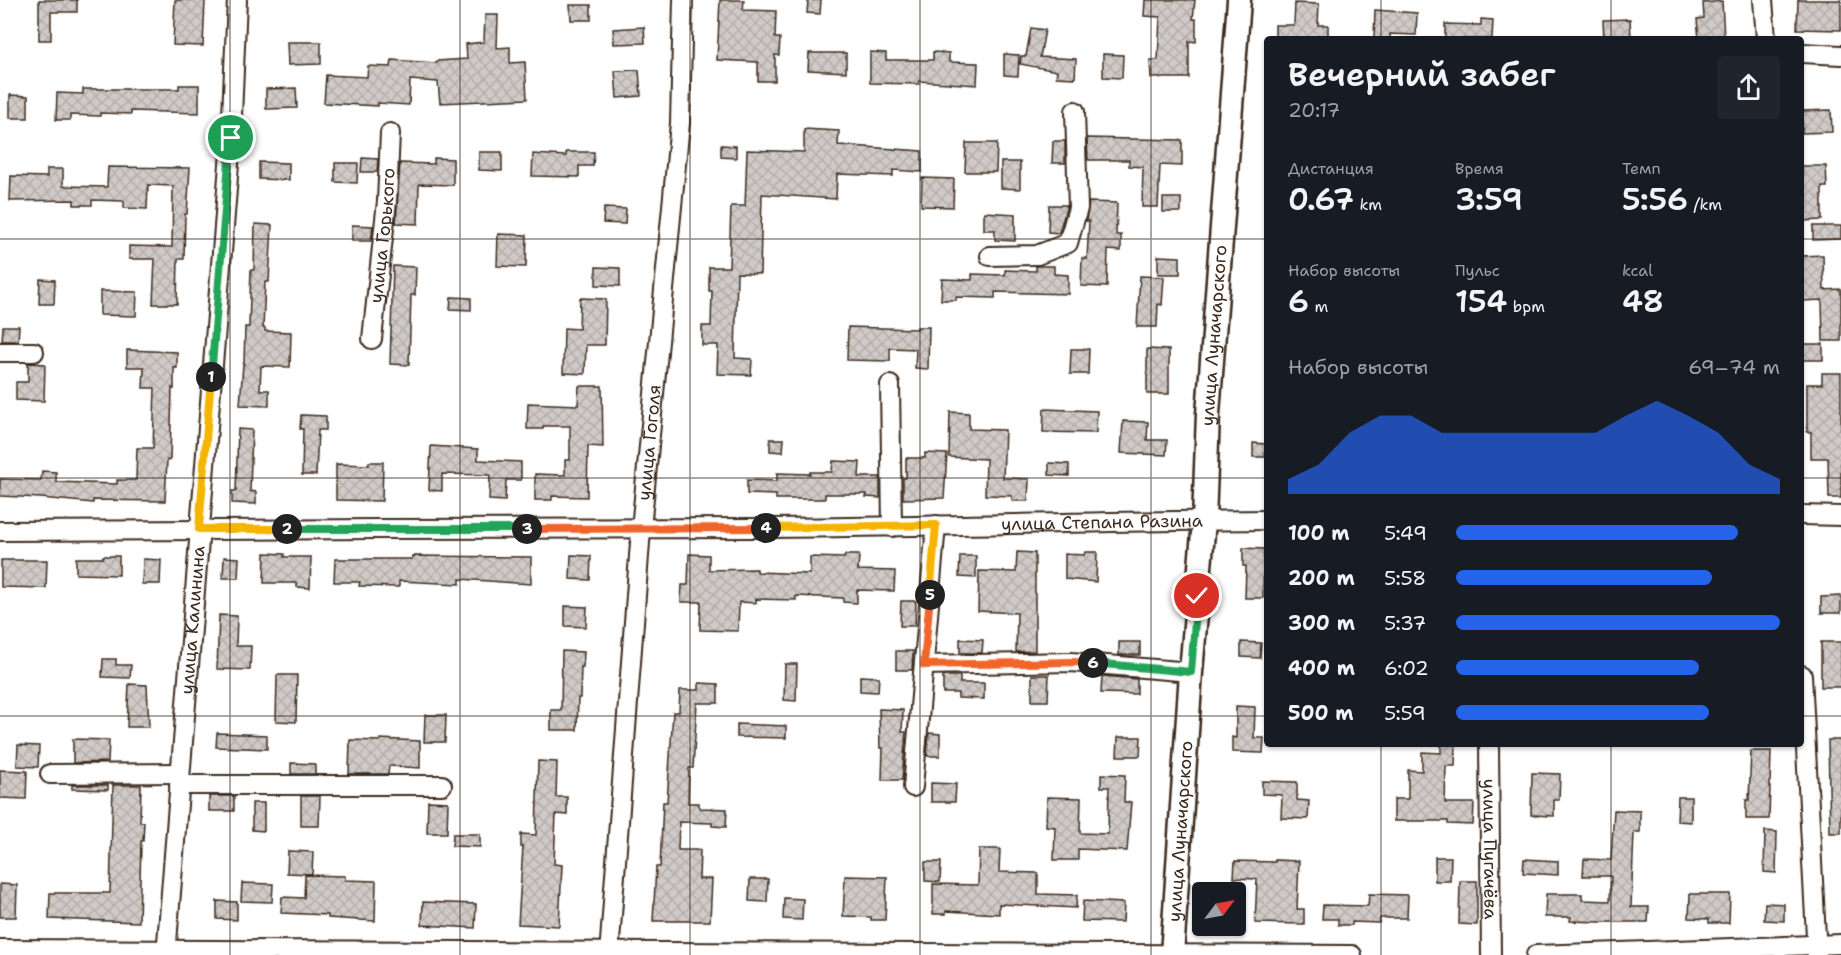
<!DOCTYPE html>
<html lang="ru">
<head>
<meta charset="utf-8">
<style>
  :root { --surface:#171b24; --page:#20242c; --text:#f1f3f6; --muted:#9ea1a6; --accent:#2563eb }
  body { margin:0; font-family:"Shantell Sans",sans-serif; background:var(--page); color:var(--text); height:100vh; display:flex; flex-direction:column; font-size:22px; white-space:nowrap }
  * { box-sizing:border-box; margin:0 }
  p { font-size:20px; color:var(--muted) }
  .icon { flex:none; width:33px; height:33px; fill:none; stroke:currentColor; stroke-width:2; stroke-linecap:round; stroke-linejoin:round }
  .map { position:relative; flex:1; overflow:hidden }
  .sheet { position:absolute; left:1264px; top:36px; width:540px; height:711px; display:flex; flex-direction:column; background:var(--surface); border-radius:6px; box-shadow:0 2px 4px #0004 }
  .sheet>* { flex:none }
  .needle { width:39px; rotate:58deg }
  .controls { position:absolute; left:1192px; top:882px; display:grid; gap:12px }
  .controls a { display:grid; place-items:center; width:54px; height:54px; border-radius:6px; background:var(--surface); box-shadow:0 2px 4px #0004; font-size:30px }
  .pin { position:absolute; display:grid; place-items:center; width:51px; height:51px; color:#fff; margin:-26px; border:3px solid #fff; border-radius:50%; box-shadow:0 2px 6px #0007 }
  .km { position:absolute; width:30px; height:30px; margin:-15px; border-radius:50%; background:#222; color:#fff; font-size:16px; line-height:30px; text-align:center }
  .round { display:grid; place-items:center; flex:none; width:63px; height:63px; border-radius:6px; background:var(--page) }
  .overview { display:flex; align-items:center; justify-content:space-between; height:102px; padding:0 24px }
  h1 { font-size:33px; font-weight:600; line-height:45px }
  .metrics { display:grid; grid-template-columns:repeat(3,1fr); gap:9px; height:102px; padding:6px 24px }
  .metrics div { display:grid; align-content:center }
  .metrics b { font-size:30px; font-weight:600 }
  .metrics small { font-size:16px; font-weight:400 }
  .metrics p { font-size:16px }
  .chart { height:168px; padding:12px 24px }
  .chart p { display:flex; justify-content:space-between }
  .chart svg { width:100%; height:108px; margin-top:6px; fill:var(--accent); opacity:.7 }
  ul { padding:0 24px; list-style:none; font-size:20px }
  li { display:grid; grid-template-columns:96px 72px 1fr; align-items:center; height:45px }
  li i { height:15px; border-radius:8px; background:var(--accent) }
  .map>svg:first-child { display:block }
  .building { fill:url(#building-cross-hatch); stroke:#3b2a1e; stroke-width:1.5 }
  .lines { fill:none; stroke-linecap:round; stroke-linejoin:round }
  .minor-casing { stroke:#3b2a1e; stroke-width:22 }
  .major-casing { stroke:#3b2a1e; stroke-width:27 }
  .minor { stroke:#fff; stroke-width:18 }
  .major { stroke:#fff; stroke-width:22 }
  .split-1-casing { stroke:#fff; stroke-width:12 }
  .split-2-casing { stroke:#fff; stroke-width:12 }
  .split-3-casing { stroke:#fff; stroke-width:12 }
  .split-4-casing { stroke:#fff; stroke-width:12 }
  .split-5-casing { stroke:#fff; stroke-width:12 }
  .split-6-casing { stroke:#fff; stroke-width:12 }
  .split-7-casing { stroke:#fff; stroke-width:12 }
  .split-1 { stroke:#22a559; stroke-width:8 }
  .split-2 { stroke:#f5b400; stroke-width:8 }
  .split-3 { stroke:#22a559; stroke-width:8 }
  .split-4 { stroke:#f0652b; stroke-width:8 }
  .split-5 { stroke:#f5b400; stroke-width:8 }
  .split-6 { stroke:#f0652b; stroke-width:8 }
  .split-7 { stroke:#22a559; stroke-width:8 }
  .grid { fill:none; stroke:#3b2a1e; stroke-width:1.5; stroke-opacity:0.55 }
  .labels { text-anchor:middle; stroke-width:6; stroke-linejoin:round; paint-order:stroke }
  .street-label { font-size:18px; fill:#3b2a1e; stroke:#fff }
</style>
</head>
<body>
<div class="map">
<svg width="1841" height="955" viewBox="0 0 1841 955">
  <defs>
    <pattern id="building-cross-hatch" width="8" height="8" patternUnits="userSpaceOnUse" patternTransform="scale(1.5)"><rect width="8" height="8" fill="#cfcac7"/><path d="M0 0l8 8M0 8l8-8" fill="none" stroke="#b3aeaa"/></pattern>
  </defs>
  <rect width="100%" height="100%" fill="#fff"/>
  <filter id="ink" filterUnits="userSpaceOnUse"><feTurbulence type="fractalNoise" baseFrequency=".0167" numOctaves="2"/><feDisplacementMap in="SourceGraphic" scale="12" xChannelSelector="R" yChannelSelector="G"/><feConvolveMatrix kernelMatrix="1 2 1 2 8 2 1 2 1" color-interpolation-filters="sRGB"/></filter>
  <g filter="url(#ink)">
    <path class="building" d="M39,0H77V12H51V40H39Z
      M175,0H205L203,46L173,45Z
      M720,0H744L743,10L776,11L775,38H780L779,55H775V81H758V62L717,60Z
      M808,0H821L820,14L807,13Z
      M1145,0H1195L1193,19H1196V42L1189,41V78H1151L1150,60H1158L1160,17L1144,16Z
      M1798,0H1841V30L1797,29Z
      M1722,1L1724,39H1699L1697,19L1704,18L1703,3Z
      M1295,3L1319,4L1318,25H1328V39H1275V25H1294Z
      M570,5H591V20H571Z
      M1375,10L1417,13L1416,35L1390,34V39H1374Z
      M485,15H498L497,48L510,47V63L525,62L527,99L440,103L438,82L410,80L409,105L378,103V106L324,103L326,75L367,77L368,66L391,67L392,60L437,63V61L467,59L466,44L484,42Z
      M1481,19L1493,20L1492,39H1445V24L1481,25Z
      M1630,19L1631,39H1604L1603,20Z
      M644,27L645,43L614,44L613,29Z
      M1031,28L1045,30L1040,57L1076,59L1075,78L1056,77L1057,71L1020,64L1021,56H1026Z
      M287,42H321V64L288,65Z
      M870,52L886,53V60H933V52L949,53V62L978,63L977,85L919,81V84L870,83Z
      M809,53H846V72L808,70Z
      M1004,54L1019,55L1018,76L1004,75Z
      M1103,54L1123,55L1122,78L1103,77Z
      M639,70L641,96L617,98L615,71Z
      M179,85H199V113L131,111V114L100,113V116L70,115V120H56L57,93L83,94V89H179Z
      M296,88L297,108L266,109V89Z
      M10,95L28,96V118H10Z
      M1831,110L1832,132L1802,133V111Z
      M804,129L839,131L838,145L922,151V172L893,170V176L837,174L836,199L762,194L760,274L737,273L735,358L752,359L751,375L717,374L718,345H702V326H711L712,291H709V267H729L731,206H745L747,150L804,152Z
      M1087,138L1182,140V166L1160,165L1158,207H1142L1143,167L1129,166V160H1088Z
      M1053,141H1065V163H1052Z
      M966,143H997L996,172H965Z
      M721,145L736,146V158L721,157Z
      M479,152H502V171L479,170Z
      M566,152H594L593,166H579V177L532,176L533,154L566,156Z
      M362,158L378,159L377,172H361Z
      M434,158L453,159V185L419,184L418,224L396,223L400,163L434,164Z
      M259,162L289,163V180L259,179Z
      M1001,162H1020V189L1001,188Z
      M335,163H358L357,183L335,182Z
      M1802,166H1826L1827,187H1822V220L1802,221Z
      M108,167L190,168L187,214H185L184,259H178L177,304H153L155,259H129V246L172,247L173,186L148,185L147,209L124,208V201L92,200V205H74V200L10,201L11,176L47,177V169H63V186L107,187Z
      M922,178L954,179L953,207L921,206Z
      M1163,198H1181V212H1163Z
      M1089,202L1117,203L1116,235H1121V251L1108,250L1107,287L1081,286L1082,258L1087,259L1089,221H1086Z
      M1049,205H1067L1059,233L1048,232Z
      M604,208L626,209L625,224L603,223Z
      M984,212L1015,214V241L995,240V230H984Z
      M255,224L272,225L269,282H265L263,328H265V331L291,332L290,367L261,366L260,390H269V406L240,405L243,364H244L245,327H249L251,270H254Z
      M352,225L373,226L371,241H352Z
      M1813,226H1841V239L1813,240Z
      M498,234L527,235L526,267L497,266Z
      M1823,255L1824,290L1841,289V341H1823L1822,300L1802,301V256Z
      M1158,256L1180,257V274H1158Z
      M393,266L416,267L415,295H411L409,365L390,364Z
      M1036,266H1054V274L1068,275V294L995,292V298L956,297V300H941L942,279L972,280V274L1005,275V270L1036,271Z
      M596,267L620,268V286L596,285Z
      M1140,276L1164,277L1162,305L1158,304L1157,327H1137Z
      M40,279L55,280L54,304H39Z
      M100,291L137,292L136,316L100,315Z
      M451,297L471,298V310L450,309Z
      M580,298L606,299L605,345H586L585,374L563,373L564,328L579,329Z
      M3,326H19L18,341H2Z
      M848,327L917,329V327H929L928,369L915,368L916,349L890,348V361L847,360Z
      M1802,344H1823V360H1802Z
      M1071,349H1089L1088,374H1070Z
      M1147,349L1169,350V394H1147Z
      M127,350L177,352V368H174V389L172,388L170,460H167L165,501L93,500V503L41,498L0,496V479L41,480L42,471L56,472V482L117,484V480H136L137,448H153L155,388H143L144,367H127Z
      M28,363L45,364L44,401L16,400V382H28Z
      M1822,373H1841V498H1829L1828,458H1811V432H1807V384H1822Z
      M579,386H602L603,447L588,446L587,497L552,496V500H535V474L565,475V460H570V426H543V429H527L528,403L578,405Z
      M1044,409L1097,411L1096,433L1043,432Z
      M950,412L969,413V429L1005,430L1003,478L1029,479L1028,501H1012V496L985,495L986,459L949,457Z
      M301,415L326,416V430H318L316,475H302L303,429H300Z
      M1123,421L1148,422L1147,440H1167L1166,455L1121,453Z
      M238,429L252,430L250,491L256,492V504L232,503V491H236Z
      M770,439H784L783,452L770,451Z
      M1253,443L1266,444L1265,457H1253Z
      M431,446L478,449V460L521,462V480H506L505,501L489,500L490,475L442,474V491L429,490Z
      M925,453L947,454L944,498L903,499V478H906V458H925Z
      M833,461L860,462L859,477H880V498L866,497L867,494H825V499H776V495L747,494V480L777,481V473L810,474V472H832Z
      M369,462H383L382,501L336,500V464L369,465Z
      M1049,463L1069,464V476L1049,475Z
      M1243,548L1264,549L1263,598H1245L1246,566H1243Z
      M1017,552L1035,553V651L1016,652L1017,613L978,611L979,571L1016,572Z
      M1085,552H1097L1096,582L1065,579V554L1084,555Z
      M265,553L284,554V557H311L310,588L297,587V583H264Z
      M689,554L709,555V570L757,569V572L810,574V557L844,558L845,555H859L858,570L895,571L894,591L857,590V603L843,602V598L796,596V600L756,599V603L739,602L738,631L700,630L701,602H681L682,585H688Z
      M571,555L591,556L590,580L570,579Z
      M103,556H119V575L76,574V558H103Z
      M412,556L531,557V584L460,579V584L399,581V587L359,586L360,582H334L335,559H412Z
      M960,556H976V578L959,577Z
      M224,557L239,558L238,578H223Z
      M143,559L161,560L160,584H142Z
      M1,560H47L46,588L1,587Z
      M1841,596V613H1821V597Z
      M901,601H916L915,626H900Z
      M565,606L587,607L586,627L565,626Z
      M219,615L237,616L236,646H251L250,670L217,669Z
      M960,639L983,640L982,653H960Z
      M1119,642H1140V655H1119Z
      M1241,642L1261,643L1260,658L1241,657Z
      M1821,642H1841V687H1821Z
      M562,651L584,652L583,667H581L580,698H578L577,730H551V710H561Z
      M896,651H913L912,670H896Z
      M103,659H116V665H131L130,678L102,677Z
      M785,664H797L796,701L784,700Z
      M277,675H297L296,722L276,721Z
      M1032,675H1049L1048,701H1032Z
      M860,676L879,677L878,692L860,691Z
      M943,676H960V683H984V699L958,698V693H943Z
      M1102,676L1137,679V694L1101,693Z
      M699,683L718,684V703H697L693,768H689L688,803H699V808L727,809L726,827L712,826V823L679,822L678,850H700L699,879H712L710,921H653L656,867H660L663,802H667L673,712H679L680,690H699Z
      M129,684L147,685L149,727H127Z
      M1236,706L1255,707L1254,738H1264L1263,753L1232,752V737L1236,738Z
      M879,709L903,710L902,732H906L902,780H882L883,748H880Z
      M425,715H446L445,742H424Z
      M737,724L786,726V738L737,737Z
      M217,733L267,735V749L216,747Z
      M929,733L940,734V756H927Z
      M1118,737H1141L1140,756H1117Z
      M73,739L109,740L108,762L73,763Z
      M380,739L420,741V768L389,766L388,774H349L350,740L380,741Z
      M1828,740H1841V833H1830Z
      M1441,744H1456L1455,766H1446L1445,803H1474L1473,825L1448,824V821H1394V799H1408V770L1422,771V752L1441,753Z
      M18,745L39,746L38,767L17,766Z
      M1751,751H1771L1769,819H1746V800H1749Z
      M538,761L557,762L556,797H567V815L556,814L554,864L562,865L559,926L518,924L523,847H521V834L536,835Z
      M291,763L315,764V774H291Z
      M0,770L27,771L26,799L0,798Z
      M1532,773L1560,774L1559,800H1554V816L1531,815Z
      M1101,774L1125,775L1124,802H1131L1127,851L1078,849V860H1054L1055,827L1046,826L1047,797L1081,798L1080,833L1108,834L1109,787H1101Z
      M1262,781L1297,782V800L1309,801L1308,819L1281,818L1282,795L1262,794Z
      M931,783L956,784L955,802H931Z
      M72,785H108V790L72,789Z
      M113,785H141L140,822H144L143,841H141L139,922L49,919L50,893H110Z
      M209,796H234V811H209Z
      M301,796H320L319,826H301Z
      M1678,797H1691V822L1677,821Z
      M428,801L448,802L447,833H427Z
      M252,803H264V831L252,830Z
      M1614,810L1640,811V832H1634L1631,907H1649L1648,922H1600L1570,921L1571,917H1545L1546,894H1582V900L1610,901L1611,876H1583L1584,859L1611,860Z
      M1765,831L1777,832L1776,873L1764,872Z
      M453,834H480V847L452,846Z
      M979,849H1000L999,872L1038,873V894L1077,895L1076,908L999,904V914L946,911V914H933V884L978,885Z
      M288,851L313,852L312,874L287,873Z
      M1435,857H1451L1450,881H1435Z
      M1524,859L1558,861V875L1523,873Z
      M1275,860L1299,861L1297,909H1304V924L1255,923L1257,879L1234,878L1235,861L1275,862Z
      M925,862H941L940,882L925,881Z
      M305,875L345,876V880L376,881L375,921L328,918V915L281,913L282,897L304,898Z
      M845,876L887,877L885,920H871V917L843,916Z
      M750,879H768L767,902L749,901Z
      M1460,881H1477V925L1459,924Z
      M242,883L273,884L272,902L241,901Z
      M0,884L17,885L16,917H0Z
      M1369,894L1408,895L1407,918H1380L1379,923L1352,922V925H1338V919H1322L1323,905L1368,906Z
      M1690,894H1730L1729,923H1709V919L1689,918Z
      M784,898L803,899L802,920L783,919Z
      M217,901L237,902V920L217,919Z
      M1083,901L1124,903L1123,922L1082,921Z
      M423,902L476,904L475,928L422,925Z
      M1765,903L1784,904V921L1764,920Z"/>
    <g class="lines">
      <g class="minor-casing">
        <g id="minor">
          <path d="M1763,0L1766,39"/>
          <path d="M1802,53L1841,55"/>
          <path d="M990,256L1037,255L1068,243L1078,208L1075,111"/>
          <path id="s1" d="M372,339L387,201L390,133"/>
          <path d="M0,352H34"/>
          <path d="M890,385L892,527"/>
          <path d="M1802,515L1841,516"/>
          <path id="s2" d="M0,531C253,528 505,530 758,528C928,527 1098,521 1268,520"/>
          <path d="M924,665L1071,662L1191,672"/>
          <path d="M1802,675L1817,955"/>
          <path id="s3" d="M1489,744L1491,955"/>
          <path d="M50,774L180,773"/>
          <path d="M179,785H442"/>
          <path d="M913,787L936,525"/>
          <path d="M0,949L1352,955"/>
          <path id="s4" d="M166,955L231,139L237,0"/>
          <path id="s5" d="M609,955L641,529L680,123L683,0"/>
          <path d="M1536,955L1841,944"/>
        </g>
      </g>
      <g class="major-casing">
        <g id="major">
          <path id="s6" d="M1172,955L1191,672L1204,521L1208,414L1239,0"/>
        </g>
      </g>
      <use href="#minor" class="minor"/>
      <use href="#major" class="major"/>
    </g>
  </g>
  <g class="lines" filter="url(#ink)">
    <g class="split-1-casing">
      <path id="split-1" d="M211,377L231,138"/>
    </g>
    <g class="split-2-casing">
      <path id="split-2" d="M211,377L199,529H287"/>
    </g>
    <g class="split-3-casing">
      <path id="split-3" d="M287,529H527"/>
    </g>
    <g class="split-4-casing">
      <path id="split-4" d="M527,529L766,528"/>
    </g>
    <g class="split-5-casing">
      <path id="split-5" d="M766,528L936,525L930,595"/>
    </g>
    <g class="split-6-casing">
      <path id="split-6" d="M930,595L924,665L1071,662L1093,663"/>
    </g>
    <g class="split-7-casing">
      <path id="split-7" d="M1093,663L1191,672L1197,596"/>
    </g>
    <use href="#split-1" class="split-1"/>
    <use href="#split-2" class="split-2"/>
    <use href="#split-3" class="split-3"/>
    <use href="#split-4" class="split-4"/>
    <use href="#split-5" class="split-5"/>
    <use href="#split-6" class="split-6"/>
    <use href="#split-7" class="split-7"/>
  </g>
  <path class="grid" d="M230,0V955M460,0V955M690,0V955M920,0V955M1151,0V955M1381,0V39M1611,0V39M0,239H1268M1802,239H1841M0,478H1268M1802,478H1841M0,716H1268M1802,716H1841M1381,744V955M1611,744V955"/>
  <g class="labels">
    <g class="street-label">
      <text dy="6" stroke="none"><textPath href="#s1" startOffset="104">улица Горького</textPath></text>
      <text dy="6" stroke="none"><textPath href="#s6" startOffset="621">улица Луначарского</textPath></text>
      <text dy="6" stroke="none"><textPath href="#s5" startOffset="514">улица Гоголя</textPath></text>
      <text dy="6" stroke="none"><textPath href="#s2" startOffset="1102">улица Степана Разина</textPath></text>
      <text dy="6" stroke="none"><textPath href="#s4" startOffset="336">улица Калинина</textPath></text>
      <text dy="6" stroke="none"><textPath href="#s6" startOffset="124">улица Луначарского</textPath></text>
      <text dy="6" stroke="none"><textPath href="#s3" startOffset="105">улица Пугачёва</textPath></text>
    </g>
  </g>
</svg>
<div class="controls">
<a><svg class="needle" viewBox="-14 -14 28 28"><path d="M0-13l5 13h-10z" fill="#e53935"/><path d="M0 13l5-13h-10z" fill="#9ea1a6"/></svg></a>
</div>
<div class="pin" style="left:231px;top:138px;background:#1e9e55"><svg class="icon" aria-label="arrive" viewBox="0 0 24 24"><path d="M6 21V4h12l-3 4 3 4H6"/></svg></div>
<div class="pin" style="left:1197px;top:596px;background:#d93025"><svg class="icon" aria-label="check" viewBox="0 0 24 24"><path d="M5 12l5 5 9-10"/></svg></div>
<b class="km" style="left:211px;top:377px">1</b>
<b class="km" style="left:287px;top:529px">2</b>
<b class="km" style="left:527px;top:529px">3</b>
<b class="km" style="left:766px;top:528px">4</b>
<b class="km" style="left:930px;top:595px">5</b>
<b class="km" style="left:1093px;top:663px">6</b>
<section class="sheet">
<div class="overview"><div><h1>Вечерний забег</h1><p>20:17</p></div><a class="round"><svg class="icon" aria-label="share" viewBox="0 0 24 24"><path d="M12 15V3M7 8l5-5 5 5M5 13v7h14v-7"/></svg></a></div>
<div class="metrics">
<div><p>Дистанция</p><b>0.67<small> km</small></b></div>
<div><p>Время</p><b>3:59</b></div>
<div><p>Темп</p><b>5:56<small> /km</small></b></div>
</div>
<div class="metrics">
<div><p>Набор высоты</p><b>6<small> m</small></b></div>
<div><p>Пульс</p><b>154<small> bpm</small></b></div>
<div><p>kcal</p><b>48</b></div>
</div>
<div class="chart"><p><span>Набор высоты</span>69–74 m</p>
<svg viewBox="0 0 160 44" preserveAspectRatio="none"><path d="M0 44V38L10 32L20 19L30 12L40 12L50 19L60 19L70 19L80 19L90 19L100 19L110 12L120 6L130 12L140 19L150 32L160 38V44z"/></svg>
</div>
<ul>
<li><b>100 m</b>5:49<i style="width:87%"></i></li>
<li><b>200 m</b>5:58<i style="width:79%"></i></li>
<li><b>300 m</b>5:37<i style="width:100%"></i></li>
<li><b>400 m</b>6:02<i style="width:75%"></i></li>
<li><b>500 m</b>5:59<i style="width:78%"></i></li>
</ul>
</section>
</div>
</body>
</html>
